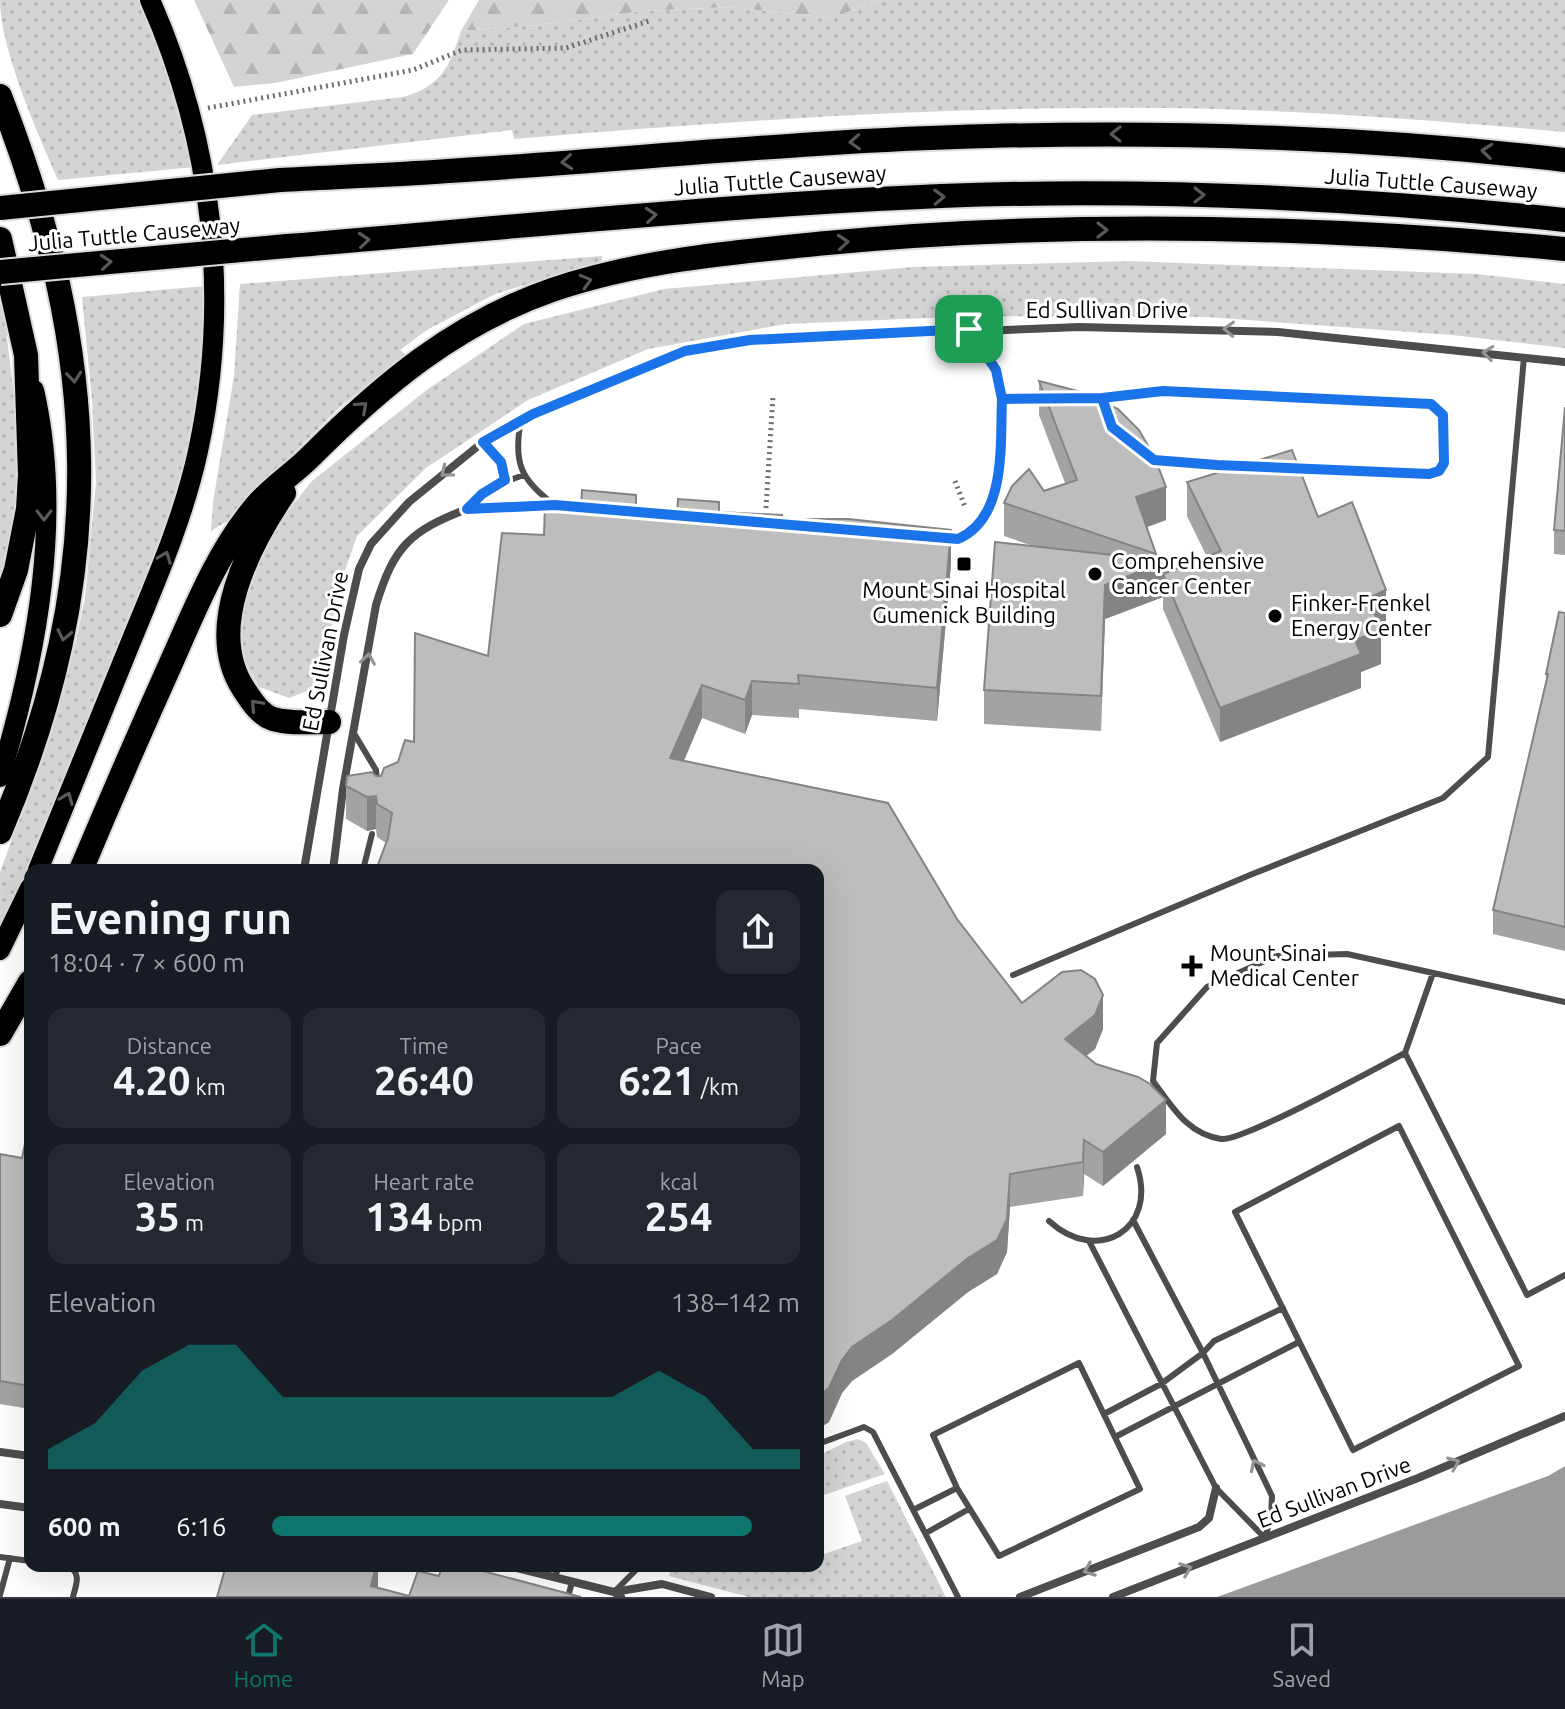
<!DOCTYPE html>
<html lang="en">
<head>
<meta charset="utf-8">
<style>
  :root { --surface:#171b24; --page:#242831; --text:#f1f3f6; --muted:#9ea1a6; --line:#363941; --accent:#0f766e }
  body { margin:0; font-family:Ubuntu,sans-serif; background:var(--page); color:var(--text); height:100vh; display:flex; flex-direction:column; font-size:30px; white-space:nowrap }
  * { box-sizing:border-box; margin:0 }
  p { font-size:26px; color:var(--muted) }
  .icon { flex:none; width:44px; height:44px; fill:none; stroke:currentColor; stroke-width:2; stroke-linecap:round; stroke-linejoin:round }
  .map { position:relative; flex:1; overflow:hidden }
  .drawer { position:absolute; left:24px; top:864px; width:800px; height:708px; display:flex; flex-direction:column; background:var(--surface); border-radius:16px; box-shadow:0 8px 32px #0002 }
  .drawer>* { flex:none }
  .pin { position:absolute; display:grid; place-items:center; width:68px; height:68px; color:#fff; margin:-34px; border-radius:16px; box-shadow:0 4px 12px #0006 }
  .round { display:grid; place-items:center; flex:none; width:84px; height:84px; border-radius:16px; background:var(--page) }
  .head { display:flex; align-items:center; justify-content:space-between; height:136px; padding:0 24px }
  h1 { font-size:44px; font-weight:600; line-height:60px }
  .metrics { display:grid; grid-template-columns:repeat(3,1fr); gap:12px; height:136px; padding:8px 24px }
  .metrics div { display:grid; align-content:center; border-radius:16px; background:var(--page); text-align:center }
  .metrics b { font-size:40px; font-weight:600 }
  .metrics small { font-size:22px; font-weight:400 }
  .metrics p { font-size:22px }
  .chart { height:224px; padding:16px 24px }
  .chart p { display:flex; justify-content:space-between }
  .chart svg { width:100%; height:144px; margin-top:8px; fill:var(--accent); opacity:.7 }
  ul { padding:0 24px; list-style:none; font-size:26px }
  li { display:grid; grid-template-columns:128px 96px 1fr; align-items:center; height:60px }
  li i { height:20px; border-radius:10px; background:var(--accent) }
  .menu { display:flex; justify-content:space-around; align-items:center; height:112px; border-top:2px solid var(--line); background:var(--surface); font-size:22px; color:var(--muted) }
  .menu a { display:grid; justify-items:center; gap:4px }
  .menu .current { color:var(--accent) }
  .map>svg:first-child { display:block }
  .grass { fill:url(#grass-dots) }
  .forest { fill:url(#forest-firs) }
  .water { fill:#9b9b9b }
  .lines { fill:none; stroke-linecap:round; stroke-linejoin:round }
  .primary-casing { stroke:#dbdbdb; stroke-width:24 }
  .highway-casing { stroke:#dbdbdb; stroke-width:28 }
  .path { stroke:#6f6f6f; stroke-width:5; stroke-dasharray:2 4; stroke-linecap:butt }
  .lane { stroke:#4d4d4d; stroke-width:6 }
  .street { stroke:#4d4d4d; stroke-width:8 }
  .primary { stroke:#000; stroke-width:20 }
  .highway { stroke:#000; stroke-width:24 }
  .highway-bridge-casing { stroke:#dbdbdb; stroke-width:28; stroke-linecap:butt }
  .highway-bridge { stroke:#000; stroke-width:24 }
  .wall { fill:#a3a3a3 }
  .shaded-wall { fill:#848484 }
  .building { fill:#bdbdbd; stroke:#848484; stroke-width:2 }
  .oneway { stroke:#595959 }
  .oneway2 { stroke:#949494 }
  .route-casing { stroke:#fff; stroke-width:16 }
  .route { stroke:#1a73e8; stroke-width:10 }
  .poi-dot { fill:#000; stroke:#fff; stroke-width:3 }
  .labels { text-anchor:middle; stroke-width:6; stroke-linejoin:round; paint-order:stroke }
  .street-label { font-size:22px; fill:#000; stroke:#fff }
  .poi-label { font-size:22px; fill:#000; stroke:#fff; text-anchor:start }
</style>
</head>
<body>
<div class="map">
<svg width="1565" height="1597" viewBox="0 0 1565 1597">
  <defs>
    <pattern id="grass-dots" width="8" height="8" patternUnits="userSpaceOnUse" patternTransform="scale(2)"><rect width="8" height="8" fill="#d4d4d4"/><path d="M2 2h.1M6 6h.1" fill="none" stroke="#b4b4b4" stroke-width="1.8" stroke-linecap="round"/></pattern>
    <pattern id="forest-firs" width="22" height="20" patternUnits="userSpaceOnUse" patternTransform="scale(2)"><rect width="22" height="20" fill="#d4d4d4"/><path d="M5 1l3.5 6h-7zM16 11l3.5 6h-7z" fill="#b4b4b4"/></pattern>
  </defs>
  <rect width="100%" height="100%" fill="#fff"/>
  <path class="grass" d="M0,0H138C163,53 186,109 195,167L58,180C38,134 0,49 0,0Z
    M882,0H1565V132C1409,118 1251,106 1094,108C900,109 708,123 514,139L512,130L217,165L252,115L403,97C442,86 449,67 461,31L538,25L642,11L731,7L830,18Z
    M602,256V262L495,294L427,330L400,350L405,354L339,408L289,458L237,515L211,531L213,502L234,376L240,284Z
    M1128,261L1476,274L1565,284V348L1452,335L1206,317L976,316L786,324L648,349L528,400L426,468L357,536L337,593L323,679L317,687L289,698L259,687L245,663L239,625L249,578L277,525L312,481L428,389L524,324L664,289L914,267Z
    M205,286L208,349L189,455L168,528L63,795L0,936V872L41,761L74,650L85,598L96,483L92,401L82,297Z
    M3,304L20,446V500L15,499L10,545L0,575V305Z
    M858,1439L866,1443L885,1474L818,1497V1456L846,1442Z
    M887,1481L946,1597H749L669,1576L672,1566H818V1556L862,1541L845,1496Z"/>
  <path class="forest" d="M194,0H449L413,54L275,83L234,87Z
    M479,0H882L830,18L731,7L642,11L538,25L461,31Z"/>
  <path class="water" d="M1565,1466V1597H1217L1548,1476Z"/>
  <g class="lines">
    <g class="primary-casing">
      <path id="primary" d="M0,777C37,655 63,516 34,390
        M38,870C69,793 101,716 132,639C157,578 184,516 198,451C231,298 213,142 150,0
        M0,950L30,888"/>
    </g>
    <g class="highway-casing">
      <path id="highway" d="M0,96C101,355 110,574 0,832
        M280,180C336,177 392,175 448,171C629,160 809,140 990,136C1182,131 1374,138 1565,160
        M0,239L26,355L30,475L28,509L16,570L0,615
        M287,246C505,228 723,205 941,196C1149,188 1359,198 1565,220
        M284,493C249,545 205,628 243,688C251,700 259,714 273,719C290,724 311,722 329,722
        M81,870C110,801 140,732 171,663C195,609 218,551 256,506C272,487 293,474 310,457C382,385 454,324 552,290C640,260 735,252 827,243C1071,220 1321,226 1565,249
        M0,1034L30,982"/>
    </g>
    <path class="path" d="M208,108L413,70L462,50L566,48L652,20
      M955,481L965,507
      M766,508L773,396"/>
    <path class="lane" d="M1002,399H1044
      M1091,399L1163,391L1431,404L1443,415L1444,463L1439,471L1429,474L1294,469
      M521,420C513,462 520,480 555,505
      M483,442L501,462L505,480
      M1151,457L1154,460L1242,467
      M467,509L525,505L587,507
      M467,509L493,486L524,475
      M630,510L682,514
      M944,539C955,539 965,538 974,531C1000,507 1007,412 999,380C994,361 982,347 971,332
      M355,735L376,770L377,780
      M363,870L372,834
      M1013,975L1250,875L1443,798L1488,757L1524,357
      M1565,1002L1347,954L1276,956L1207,987L1157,1043L1153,1081C1172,1106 1187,1134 1221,1139C1242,1142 1378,1067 1405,1053L1527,1295L1565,1275
      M1405,1053L1433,973
      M1399,1126L1519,1366L1353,1450L1235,1212Z
      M1049,1221C1097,1265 1158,1230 1137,1167
      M1089,1241L1216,1488L1265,1538L1271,1517L1272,1496L1203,1353L1133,1220
      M1079,1363L1140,1489L999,1556L957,1488L933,1435Z
      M1104,1414L1161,1384L1203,1353L1214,1341L1283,1308
      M1115,1437L1299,1342
      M818,1444L864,1427L873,1432L958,1597
      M915,1509L957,1488
      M926,1533L969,1509
      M0,1557L30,1561
      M68,1566C82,1574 76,1584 73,1597
      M554,1577L560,1566
      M614,1592L640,1566
      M0,1595L10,1558
      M568,1597L572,1582"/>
    <path class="street" d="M304,870L344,635L359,569L371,544L409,502L483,442L533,414L654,362L685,351L750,340L1079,327L1278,332L1565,362
      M333,870L343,789L376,605C394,546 410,531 467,509
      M0,1452L30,1456
      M0,1504L30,1508
      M509,1566L614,1592L621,1597
      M614,1592L662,1584L711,1597
      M1020,1597L1199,1527L1209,1518L1216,1488
      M1113,1597L1418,1478L1565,1416"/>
    <use href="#primary" class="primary"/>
    <use href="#highway" class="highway"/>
    <g class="highway-bridge-casing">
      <path id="highway-bridge" d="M0,208L280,180
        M0,272L287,246"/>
    </g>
    <use href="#highway-bridge" class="highway-bridge"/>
  </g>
  <path class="wall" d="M1039,381L1166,520L1147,527L1156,554V560L1167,573L1207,557L1187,516V482L1318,517L1386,624L1380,627L1381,664L1361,672V688L1220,742L1163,609V597L1105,619L1101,731L984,724V690L1033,546L1004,536V503L1065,483L1039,415Z
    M1565,407V555L1554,554V530Z
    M636,511L677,515L719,512L782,519L951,564L937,721L799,709V718L752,715L745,734L702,718L684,761L957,919L1022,1003L1103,1029L1095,1049L1086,1056L1166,1134L1103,1186L1084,1174L1083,1196L1010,1207L1007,1252L997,1274L968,1292L892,1354L852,1381L842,1393L829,1422L818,1429V870L386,843L377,837L376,829L367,831L346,819V786L376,776H381L398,762L488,656L544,535Z
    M1565,613V951L1493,934V910L1546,685V674Z
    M30,1120V1409L0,1404V1154L22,1158Z"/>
  <path class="shaded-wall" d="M1166,487V520L1136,531V497Z
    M951,530V564L937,721V688Z
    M1167,561V584L1163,574V597L1105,619L1101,731L1105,585Z
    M1386,590V624L1368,632V598Z
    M1381,630V664L1361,672V688L1220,742V708L1355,640Z
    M752,681V715L745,734V700Z
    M702,685V718L670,792V758Z
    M376,796V829L367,831V797Z
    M1103,995V1029L1095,1049L1065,1073V1039Z
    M1166,1100V1134L1103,1186V1152Z
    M1084,1140V1174L1083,1196V1162Z
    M1010,1174V1207L1007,1252L997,1274L968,1292L892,1354L852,1381L842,1393L829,1422L818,1429V1396L842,1360Z
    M376,1566H378V1596L371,1586Z"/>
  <path class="building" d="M1039,381L1085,393L1118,409L1139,430L1154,456L1166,487L1136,497L1156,554L1004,503L1012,486L1029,469L1044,491L1077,480Z
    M1565,407V531L1554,530Z
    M1292,450L1318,517L1352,502L1386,590L1368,598L1381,630L1355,640L1361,654L1220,708L1163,574L1221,551L1187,482Z
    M582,490L636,495V511L677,515L678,499L719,502V512L782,515V519H848L951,530L937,688L798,675L799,684L752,681L745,700L702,685L670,758L888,803L957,919L1022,1003L1062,972L1081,970L1095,979L1103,995L1095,1015L1065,1039L1096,1064L1138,1077L1150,1084L1166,1100L1103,1152L1084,1140L1083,1162L1010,1174L1007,1219L997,1240L968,1258L892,1320L852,1347L842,1360L829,1388L818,1396V870H376L388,838L392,813L377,804L376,796L367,797L346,786L347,776L372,772L376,776H381L384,768L398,762L405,740L414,742L415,633L488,656L502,533L544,535L545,505L581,507Z
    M995,542L1167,561L1105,585L1101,696L984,690Z
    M1559,612L1565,613V927L1493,910L1548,674H1546Z
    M30,1120V1386L0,1381V1154L22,1158Z
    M226,1566H376L371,1586L409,1596L418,1571L439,1576L442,1566H464L581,1597H217Z"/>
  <defs><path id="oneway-chevron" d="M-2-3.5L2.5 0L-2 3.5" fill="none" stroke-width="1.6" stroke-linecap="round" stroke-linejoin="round" transform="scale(2)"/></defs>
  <g class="oneway">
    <use href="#oneway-chevron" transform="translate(1116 134) rotate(-180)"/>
    <use href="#oneway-chevron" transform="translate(855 142) rotate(177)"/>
    <use href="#oneway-chevron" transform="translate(1487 151) rotate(-174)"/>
    <use href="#oneway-chevron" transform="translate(567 162) rotate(175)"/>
    <use href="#oneway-chevron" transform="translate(1199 195) rotate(1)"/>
    <use href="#oneway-chevron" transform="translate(939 197) rotate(-2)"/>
    <use href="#oneway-chevron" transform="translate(651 215) rotate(-5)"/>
    <use href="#oneway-chevron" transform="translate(1102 230)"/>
    <use href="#oneway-chevron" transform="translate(364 240) rotate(-5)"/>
    <use href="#oneway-chevron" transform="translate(843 242) rotate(-5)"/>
    <use href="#oneway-chevron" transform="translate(106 262) rotate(-5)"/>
    <use href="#oneway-chevron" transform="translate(586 281) rotate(-16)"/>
    <use href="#oneway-chevron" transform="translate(74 377) rotate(84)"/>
    <use href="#oneway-chevron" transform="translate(362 407) rotate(-42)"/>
    <use href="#oneway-chevron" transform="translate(44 515) rotate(90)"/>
    <use href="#oneway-chevron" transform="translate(165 557) rotate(-69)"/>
    <use href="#oneway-chevron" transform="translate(64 635) rotate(102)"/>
    <use href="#oneway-chevron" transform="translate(256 705) rotate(-132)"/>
    <use href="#oneway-chevron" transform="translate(67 798) rotate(-68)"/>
  </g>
  <g class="oneway2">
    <use href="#oneway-chevron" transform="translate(1229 329) rotate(-177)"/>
    <use href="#oneway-chevron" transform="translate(1488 353) rotate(-173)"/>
    <use href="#oneway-chevron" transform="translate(446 472) rotate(141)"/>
    <use href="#oneway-chevron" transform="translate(368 659) rotate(-81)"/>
    <use href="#oneway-chevron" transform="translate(1454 1463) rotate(-23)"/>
    <use href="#oneway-chevron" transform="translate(1256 1465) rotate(-116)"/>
    <use href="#oneway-chevron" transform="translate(1186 1569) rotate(-21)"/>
    <use href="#oneway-chevron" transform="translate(1089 1570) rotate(159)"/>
  </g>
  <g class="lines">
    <g class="route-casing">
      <path id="route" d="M969,329L750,340L685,351L533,414L483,442L501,462L505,480L482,494L467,509L555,505L958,539C1007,518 1000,444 1002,399L1102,398L1163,391L1431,404L1443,415L1444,463L1439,471L1429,474L1217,465L1154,460L1112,427L1102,398L1002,399L996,370L969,329"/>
    </g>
    <use href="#route" class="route"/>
  </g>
  <g class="poi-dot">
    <rect x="956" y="556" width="16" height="16" rx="4"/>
    <circle cx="1095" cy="574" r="8"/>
    <circle cx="1275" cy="616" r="8"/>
    <path d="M1188 954h8v8h8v8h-8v8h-8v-8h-8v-8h8z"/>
  </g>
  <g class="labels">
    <g class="street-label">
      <text transform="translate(780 180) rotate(-4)" y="8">Julia Tuttle Causeway</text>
      <text transform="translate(1431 183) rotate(4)" y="8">Julia Tuttle Causeway</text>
      <text transform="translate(134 234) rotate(-5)" y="8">Julia Tuttle Causeway</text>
      <text x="1107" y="318">Ed Sullivan Drive</text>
      <text transform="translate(325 651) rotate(-79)" y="8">Ed Sullivan Drive</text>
      <text transform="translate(1334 1492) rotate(-21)" y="8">Ed Sullivan Drive</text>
    </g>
    <g class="poi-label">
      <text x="1111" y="569">Comprehensive<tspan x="1111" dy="25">Cancer Center</tspan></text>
      <text x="964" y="598" text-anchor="middle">Mount Sinai Hospital<tspan x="964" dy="25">Gumenick Building</tspan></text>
      <text x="1291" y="611">Finker-Frenkel<tspan x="1291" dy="25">Energy Center</tspan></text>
      <text x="1210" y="961">Mount Sinai<tspan x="1210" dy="25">Medical Center</tspan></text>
    </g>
  </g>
</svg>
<div class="pin" style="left:969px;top:329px;background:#1e9e55"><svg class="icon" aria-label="arrive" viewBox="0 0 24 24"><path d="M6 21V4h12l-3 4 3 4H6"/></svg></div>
<section class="drawer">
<div class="head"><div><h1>Evening run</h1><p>18:04 · 7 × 600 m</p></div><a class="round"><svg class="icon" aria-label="share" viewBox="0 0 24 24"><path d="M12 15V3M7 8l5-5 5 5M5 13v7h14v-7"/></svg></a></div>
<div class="metrics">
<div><p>Distance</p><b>4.20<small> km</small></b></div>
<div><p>Time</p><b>26:40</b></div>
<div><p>Pace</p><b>6:21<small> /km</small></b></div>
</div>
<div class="metrics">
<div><p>Elevation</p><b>35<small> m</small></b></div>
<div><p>Heart rate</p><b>134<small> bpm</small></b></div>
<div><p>kcal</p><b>254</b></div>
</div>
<div class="chart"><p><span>Elevation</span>138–142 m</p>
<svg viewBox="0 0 160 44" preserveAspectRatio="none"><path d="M0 44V38L10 30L20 14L30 6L40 6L50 22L60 22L70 22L80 22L90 22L100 22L110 22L120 22L130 14L140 22L150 38L160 38V44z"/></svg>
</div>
<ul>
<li><b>600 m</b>6:16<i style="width:91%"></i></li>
</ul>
</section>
</div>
<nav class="menu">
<a class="current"><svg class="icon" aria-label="home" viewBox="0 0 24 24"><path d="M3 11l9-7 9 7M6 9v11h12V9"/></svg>Home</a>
<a><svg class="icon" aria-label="map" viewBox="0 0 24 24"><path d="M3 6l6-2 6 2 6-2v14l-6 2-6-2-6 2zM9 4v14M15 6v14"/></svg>Map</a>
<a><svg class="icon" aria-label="saved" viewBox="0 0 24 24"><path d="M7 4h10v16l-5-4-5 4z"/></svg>Saved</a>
</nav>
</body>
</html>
